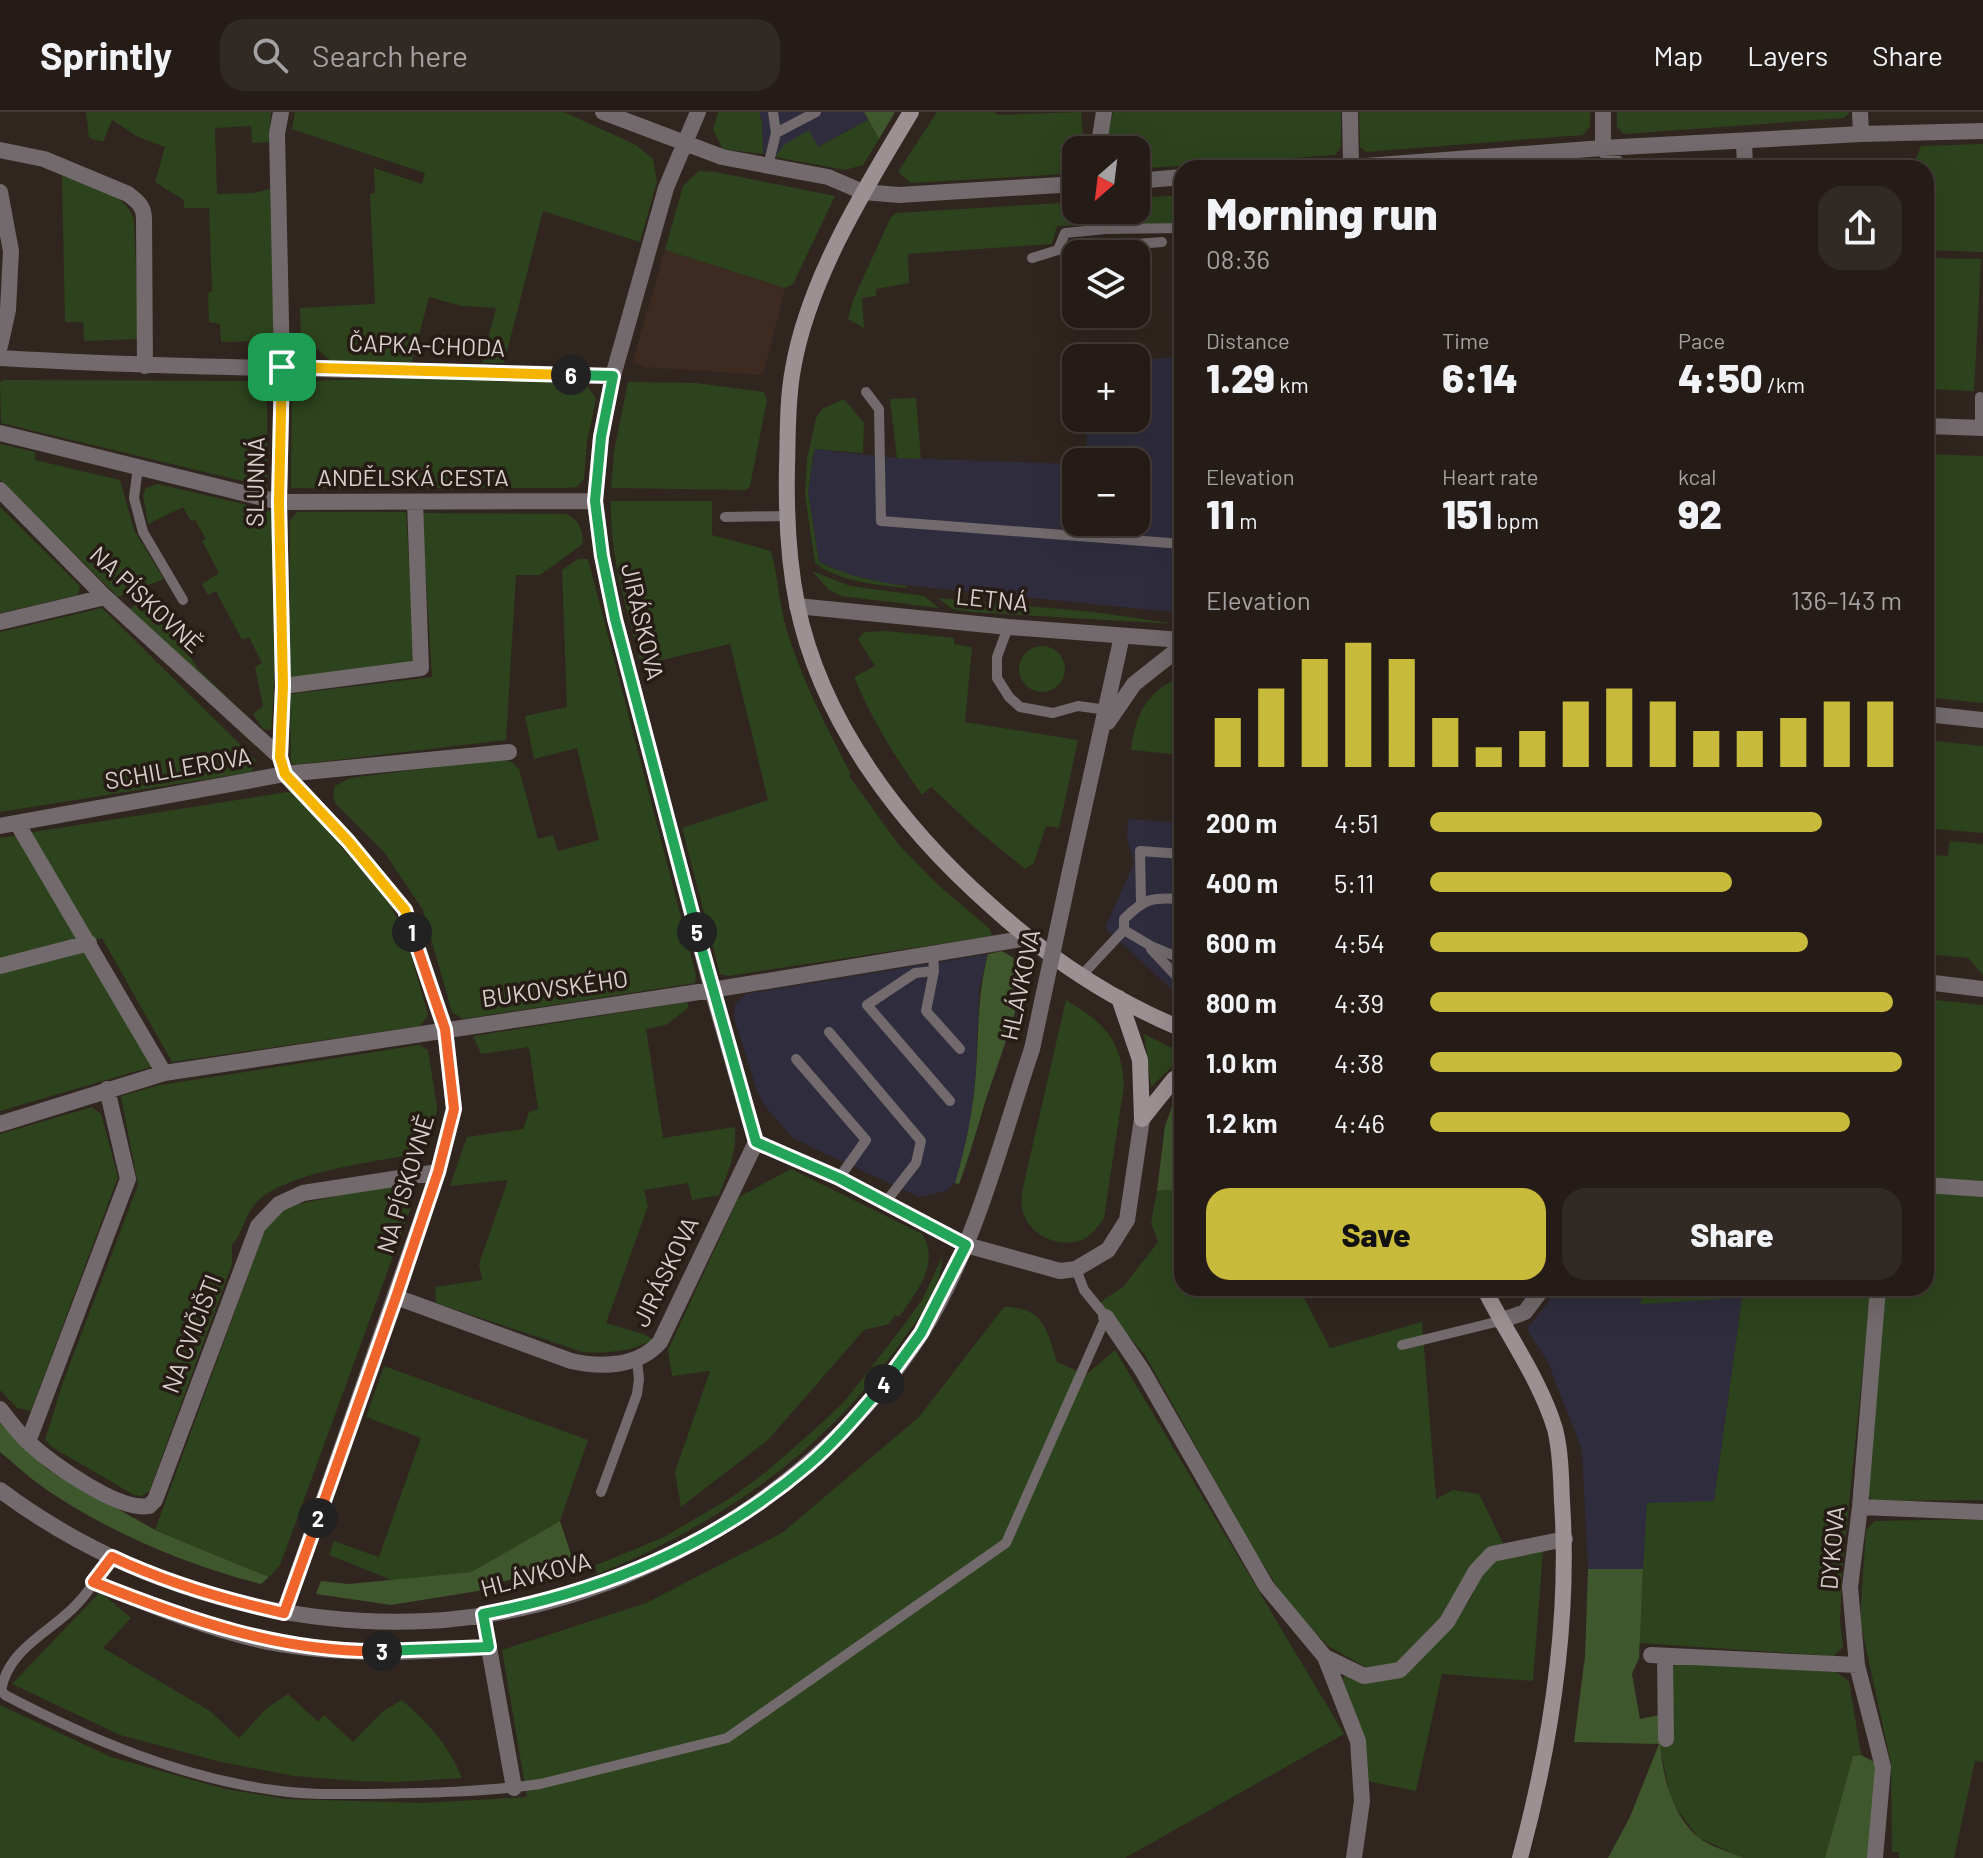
<!DOCTYPE html>
<html lang="en">
<head>
<meta charset="utf-8">
<style>
  :root { --surface:#251c17; --page:#312924; --text:#f1f3f6; --muted:#a3a1a1; --line:#423a36; --accent:#c8bb3b }
  body { margin:0; font-family:Barlow,sans-serif; background:var(--page); color:var(--text); height:100vh; display:flex; flex-direction:column; font-size:30px; white-space:nowrap }
  * { box-sizing:border-box; margin:0 }
  p { font-size:26px; color:var(--muted) }
  .icon { flex:none; width:44px; height:44px; fill:none; stroke:currentColor; stroke-width:2; stroke-linecap:round; stroke-linejoin:round }
  .map { position:relative; flex:1; overflow:hidden }
  .drawer { position:absolute; left:1174px; top:48px; width:760px; height:1136px; display:flex; flex-direction:column; background:var(--surface); border-radius:24px; box-shadow:0 8px 32px #0002,0 0 0 2px var(--line) }
  .drawer>* { flex:none }
  .needle { width:52px; rotate:208deg }
  .fabs { position:absolute; left:1062px; top:24px; display:grid; gap:16px }
  .fabs a { display:grid; place-items:center; width:88px; height:88px; border-radius:16px; background:var(--surface); box-shadow:0 8px 32px #0002,0 0 0 2px var(--line); font-size:40px }
  .pin { position:absolute; display:grid; place-items:center; width:68px; height:68px; color:#fff; margin:-34px; border-radius:16px; box-shadow:0 4px 12px #0006 }
  .km { position:absolute; width:40px; height:40px; margin:-20px; border-radius:50%; background:#222; color:#fff; font-size:22px; line-height:40px; text-align:center }
  .round { display:grid; place-items:center; flex:none; width:84px; height:84px; border-radius:24px; background:var(--page) }
  .summary { display:flex; align-items:center; justify-content:space-between; height:136px; padding:0 32px }
  h1 { font-size:44px; font-weight:800; line-height:60px }
  .figures { display:grid; grid-template-columns:repeat(3,1fr); gap:12px; height:136px; padding:8px 32px }
  .figures div { display:grid; align-content:center }
  .figures b { font-size:40px; font-weight:800 }
  .figures small { font-size:22px; font-weight:400 }
  .figures p { font-size:22px }
  .chart { height:224px; padding:16px 32px }
  .chart p { display:flex; justify-content:space-between }
  .chart svg { width:100%; height:144px; margin-top:8px; stroke:var(--accent); stroke-width:6 }
  .cta { display:flex; gap:16px; margin-top:auto; padding:16px 32px }
  .cta a { flex:1; height:92px; border-radius:24px; background:var(--accent); color:#111; font-size:32px; font-weight:800; line-height:92px; text-align:center }
  .cta a+a { background:var(--page); color:var(--text) }
  ul { padding:0 32px; list-style:none; font-size:26px }
  li { display:grid; grid-template-columns:128px 96px 1fr; align-items:center; height:60px }
  li i { height:20px; border-radius:10px; background:var(--accent) }
  header { display:flex; align-items:center; gap:48px; box-sizing:border-box; height:112px; padding:0 40px; background:var(--surface); border-bottom:2px solid var(--line) }
  header strong { font-size:38px }
  nav { display:flex; gap:44px; margin-inline-start:auto; font-size:28px }
  .search { width:560px; height:72px; background:var(--page); display:flex; align-items:center; gap:20px; box-sizing:border-box; padding:0 28px; border-radius:24px; color:var(--muted); font-size:30px }
  .map>svg:first-child { display:block }
  .built { fill:#3d2b22 }
  .industrial { fill:#2f2d3d }
  .green { fill:#2d431d }
  .forest { fill:#3e572d }
  .lines { fill:none; stroke-linecap:round; stroke-linejoin:round }
  .service { stroke:#726a6c; stroke-width:10 }
  .minor { stroke:#726a6c; stroke-width:16 }
  .tertiary { stroke:#726a6c; stroke-width:16 }
  .secondary { stroke:#9b9092; stroke-width:16 }
  .minor-bridge { stroke:#726a6c; stroke-width:16 }
  .split-1-casing { stroke:#fff; stroke-width:16 }
  .split-2-casing { stroke:#fff; stroke-width:16 }
  .split-3-casing { stroke:#fff; stroke-width:16 }
  .split-4-casing { stroke:#fff; stroke-width:16 }
  .split-5-casing { stroke:#fff; stroke-width:16 }
  .split-6-casing { stroke:#fff; stroke-width:16 }
  .split-7-casing { stroke:#fff; stroke-width:16 }
  .split-1 { stroke:#f5b400; stroke-width:10 }
  .split-2 { stroke:#f0652b; stroke-width:10 }
  .split-3 { stroke:#f0652b; stroke-width:10 }
  .split-4 { stroke:#22a559; stroke-width:10 }
  .split-5 { stroke:#22a559; stroke-width:10 }
  .split-6 { stroke:#22a559; stroke-width:10 }
  .split-7 { stroke:#f5b400; stroke-width:10 }
  .labels { text-anchor:middle; stroke-width:7; stroke-linejoin:round; paint-order:stroke }
  .street-label { font-size:24px; fill:#d7cfcb; stroke:#271b16 }
</style>
</head>
<body>
<header>
<strong>Sprintly</strong>
<div class="search"><svg class="icon" aria-label="search" viewBox="0 0 24 24"><circle cx="10" cy="10" r="6"/><path d="M15 15l6 6"/></svg>Search here</div>
<nav><a>Map</a><a>Layers</a><a>Share</a></nav>
</header>
<div class="map">
<svg width="1983" height="1746" viewBox="0 0 1983 1746">
  <rect width="100%" height="100%" fill="#31251f"/>
  <path class="built" d="M665,138L785,176L763,263L644,255L633,249Z"/>
  <path class="industrial" d="M759,0H864L868,8L818,35L808,19L775,45L763,42L762,10Z
    M1182,245V501L873,470L840,459L819,450L808,380L814,337L897,346L1076,352V410H1136V350H1087L1086,306H1136V248Z
    M1128,707L1182,711V887L1105,816L1134,751L1127,727Z
    M988,842L979,876L976,961L968,1027L955,1071L946,1079L919,1085L811,1035L792,1025L765,994L757,979L734,906L735,892L746,882Z
    M1559,1176H1643L1720,1187L1721,1178L1743,1179L1714,1390L1643,1457H1588L1582,1338L1548,1250L1527,1217Z"/>
  <path class="green" d="M86,0H271L269,30L252,31L251,14L215,16L217,82L253,81L270,77L274,229L221,230L220,212L209,210L208,181L212,179L209,96H184V88L155,70L165,35L138,25L112,8L103,30L89,26Z
    M295,0H564L636,33L653,47L657,69L640,130L543,99L504,251H482L496,196L462,194L429,185L412,250L331,249L301,224L300,196L375,192L370,82L375,81L374,56L422,72L425,61L292,17Z
    M718,0H759L762,10L763,42L723,37L713,18Z
    M937,0H993L998,3L1081,0L1084,38H1076V54L1066,62L911,71L898,60Z
    M1113,0H1341V35L1335,43L1136,57V38H1104Z
    M1359,0H1590V14L1583,23L1366,40L1360,35Z
    M1617,0H1850L1844,6L1624,22L1617,15Z
    M868,8L879,27L863,53L845,58L775,45L784,33L809,18L818,35Z
    M1983,32V140L1926,138V56H1849L1913,54L1921,34Z
    M1725,46L1731,50V56H1627L1631,52Z
    M699,59L716,60L835,84L793,172L785,176L665,138L683,74Z
    M62,64C89,73 123,78 134,107L139,227L84,229L83,210H65Z
    M1182,83V111L1057,114L1052,132L908,142L909,171L876,177V184L862,186L864,216L848,207L853,188L891,105L896,101L1076,90V98H1136V86Z
    M1926,146L1981,147L1974,279L1926,277Z
    M418,266L576,269L588,275L596,286L587,330L584,367L577,375L564,376H291L292,277L300,269Z
    M4,268L258,269L267,277V375L1,311L0,270Z
    M628,270L696,271L764,280L767,288L750,374L746,378L611,376L614,340Z
    M916,286L921,347L897,346L890,287Z
    M844,287L864,311L863,341L814,337L808,380L819,450C847,464 876,470 907,474V476C877,473 840,470 815,451L805,383L807,347L816,306L822,297Z
    M0,332L35,340V348L120,368L134,418L164,467L118,485L0,368Z
    M1926,342L1983,344V591L1926,585Z
    M158,372L273,399C269,472 279,545 271,618L263,617L253,602L263,594L255,555L262,551L249,525L242,528L216,479L208,483L202,472L219,461L202,429L206,427L195,408L191,409L183,395L148,412L143,383L146,376Z
    M611,389H712V423L771,439C778,465 779,493 787,519C803,570 826,615 851,662L849,664L899,733L937,772L990,817L992,824L728,864L720,862L682,716L768,688L730,532L641,553C628,500 609,444 611,389Z
    M0,395L80,474L78,483L0,501Z
    M297,400H406L415,545L406,555L290,568V408Z
    M422,401L566,402C580,408 582,417 583,432L540,463H516L506,628L294,653L291,651L290,582L432,565Z
    M578,447H588L696,863L695,871L463,907L452,900L423,798L384,740L335,691L333,683L335,674L350,666L499,647L512,650L519,657L538,727L553,723L558,739L599,728L577,636L534,647L525,604L567,595L562,458Z
    M812,459L850,474L924,484L939,496L841,484L829,478Z
    M938,486L1094,500L1176,512L971,500L952,497Z
    M141,487H155L198,557L226,584L223,588L129,498Z
    M102,496L256,648L252,660L0,700V520Z
    M887,519L954,526V532L972,535L965,610L1078,628L1059,716L1046,714L1034,751L1025,757L975,716L931,675L922,683C896,646 872,608 854,565L875,554L858,527L864,520Z
    M1019 557a23 23 0 1 1 46 0a23 23 0 1 1-46 0Z
    M1182,564V643L1131,638C1136,601 1146,580 1182,564Z
    M1926,628L1983,634V721L1926,716Z
    M294,679L390,792L406,826L428,903L420,914L172,950L102,826L92,828L27,721Z
    M19,723L82,827L0,849V726Z
    M1950,729L1983,732V863L1968,846L1926,842V809L1933,743L1948,744Z
    M89,837L154,954L0,999V860Z
    M1926,887L1983,893V1069L1926,1065Z
    M1066,888C1104,911 1121,926 1124,973L1104,1106C1098,1115 1092,1123 1082,1128C1057,1137 1027,1122 1022,1096C1020,1088 1023,1079 1024,1071Z
    M688,890V896L666,913L646,917L663,1026L735,1015C737,1040 728,1061 719,1083L692,1088L688,1071L644,1078L648,1094L606,1211L646,1223L653,1228C631,1239 608,1242 583,1240L436,1191L435,1175L482,1168L479,1152L508,1068L450,1074L467,1025L523,1017L529,1000L538,997L529,935L481,942L473,924Z
    M1144,922L1182,941V945L1151,975Z
    M419,933L428,938L437,995L435,1016L420,1041C377,1050 286,1059 256,1091C244,1104 243,1121 232,1133V1152L149,1380L141,1384L134,1383L52,1335L45,1328L63,1270L138,1073L121,984L160,973Z
    M92,995L101,1002L118,1065L31,1299L17,1296L0,1278V1022Z
    M791,1057L922,1122C941,1150 916,1181 899,1205L895,1203L889,1212L864,1218L768,1328L681,1395L675,1360L710,1259L672,1264L668,1238L739,1085Z
    M388,1073L411,1095L280,1453L269,1465L155,1418L270,1104L285,1095Z
    M1182,1077V1176H1299L1330,1236L1422,1210L1436,1387L1453,1378L1479,1382L1504,1433L1448,1501L1400,1553L1371,1558L1328,1534L1288,1492L1251,1433L1145,1243L1099,1191L1123,1175L1158,1130L1151,1110L1157,1079Z
    M1926,1080L1983,1084V1388L1873,1389L1865,1380L1885,1176H1926Z
    M942,1145C942,1176 922,1202 904,1226C826,1339 724,1410 598,1462L594,1454L664,1425L732,1385L767,1359L814,1318L844,1290L901,1217L922,1188Z
    M1642,1176H1871L1842,1461L1840,1510L1843,1535L1834,1544L1639,1531L1647,1391L1714,1389L1743,1180L1722,1178L1720,1187L1641,1192Z
    M1004,1195C1044,1195 1047,1218 1057,1250L1086,1263L1115,1238L1344,1622L1125,1746H0V1593L111,1645L225,1677L287,1687L424,1691L527,1685L502,1538L646,1491L782,1421L919,1305Z
    M384,1254L588,1328L560,1409L471,1460L392,1468L329,1443L334,1429L379,1445L421,1326L366,1305Z
    M1983,1407V1650L1975,1649L1954,1746H1899V1740H1892L1891,1652L1860,1508L1866,1418L1875,1409Z
    M1543,1438L1533,1569L1442,1562L1416,1679L1367,1669L1342,1567L1347,1560L1369,1571L1456,1509L1472,1484L1480,1462L1494,1448Z
    M100,1480L131,1506L103,1536L210,1599L239,1626L267,1596L288,1582L318,1610L324,1603L353,1630L382,1600L402,1588C429,1612 448,1632 462,1666L396,1670L357,1669L294,1664L221,1650L120,1623L12,1572Z
    M1679,1550L1836,1560L1849,1569L1861,1643L1853,1644L1825,1746H1744L1699,1726L1672,1691L1659,1631H1671L1672,1556Z"/>
  <path class="forest" d="M864,0H895L879,27Z
    M1002,839L1027,854C1017,899 1002,941 987,984C978,1013 970,1043 959,1072L955,1071C966,1034 973,999 976,960C979,918 977,884 988,842Z
    M1182,975V1077L1157,1079L1165,1014L1178,978Z
    M0,1310L47,1357L157,1419L269,1465L261,1472C190,1454 115,1423 53,1382C34,1370 17,1354 0,1340Z
    M560,1409L572,1445L478,1479L391,1493L316,1482L321,1469L349,1472L471,1460Z
    M1588,1457H1643L1639,1546L1632,1562L1640,1607L1659,1603C1659,1644 1665,1697 1698,1725C1710,1735 1731,1740 1744,1746H1608L1630,1705L1659,1632L1574,1630L1585,1544Z
    M1861,1643L1878,1652L1870,1746H1825L1853,1644Z"/>
  <g class="lines">
    <path class="service" d="M773,0L776,21
      M768,54L776,21L816,0
      M1162,130L1058,138L1065,121L1106,117L1182,116
      M1032,146L1058,138
      M866,280L879,297L881,409L1182,432
      M1980,316V285
      M138,355L134,386L143,420L183,488
      M725,405L786,404
      M1008,515L997,545V566L1009,585L1020,595L1053,601L1078,594L1107,598
      M1141,790L1140,739L1182,742
      M1124,818L1151,834L1182,847
      M1151,837L1182,870
      M933,842L934,859L915,861L867,893L950,989
      M934,859L926,899L960,937
      M1082,863L1124,818V807C1145,786 1152,785 1182,787
      M829,920L921,1029L916,1051L885,1091
      M796,947L866,1028L839,1066
      M1402,1233L1500,1209
      M601,1380L637,1282L639,1267L637,1248
      M112,1445C101,1460 91,1477 78,1491C52,1520 9,1535 1,1578L5,1583C89,1627 179,1665 273,1678C305,1683 338,1682 370,1682C427,1681 484,1680 540,1672L727,1626L1006,1431L1106,1205L1084,1178L1076,1157"/>
    <path class="minor" d="M603,0L722,45L828,65L863,80L899,83L1076,72
      M698,0L666,76L613,264L601,325L595,389L602,444L615,507L712,878L756,1030L839,1066L966,1133L1060,1159L1076,1157L1108,1138L1127,1108L1142,1007
      M1350,0L1351,55
      M1603,0V36L1616,51V56
      M1860,0L1861,22
      M1744,29L1745,56
      M0,38L44,47L128,82C138,90 144,94 144,107L145,254
      M1098,38L1104,0
      M1339,56L1603,36L1861,22L1983,19
      M1136,69L1182,65
      M0,80L11,139L8,198L0,234
      M0,246C204,258 409,257 613,264
      M1926,314L1983,316
      M0,321L279,390L595,389
      M0,378L105,485L280,645L285,662L348,729L405,798L445,917L454,997L438,1060L284,1501
      M0,510L105,485
      M283,574L421,556L415,390
      M1108,610L1134,572L1182,534
      M280,645L283,574L279,390L282,255L277,22L281,0
      M17,711L164,961
      M0,714L285,662L509,640
      M1070,759L1122,524
      M0,854L89,831
      M1926,870L1983,877
      M0,1012L164,961L712,878L1028,826
      M1926,1073L1983,1077
      M396,1185L571,1249C602,1256 638,1255 660,1230L756,1030
      M1106,1205L1142,1258L1266,1474L1325,1545
      M1500,1209L1525,1200L1543,1176
      M0,1297C9,1308 18,1321 29,1331C51,1351 119,1400 149,1394L155,1388L258,1114L279,1092L303,1081L438,1060
      M28,1330L128,1067L107,977
      M0,1378C122,1469 276,1516 427,1509C622,1499 816,1385 921,1222C975,1136 1000,1032 1032,937
      M1860,1395L1983,1400
      M93,1470C148,1492 210,1518 268,1530C340,1544 416,1541 489,1535
      M483,1502L514,1676
      M1651,1543L1857,1553
      M1665,1545L1666,1627
      M1354,1746L1362,1689L1358,1629L1325,1545L1364,1564L1400,1558L1447,1510L1476,1459L1492,1442L1565,1427
      M1875,1746L1883,1655L1857,1553L1850,1475L1860,1395L1878,1176"/>
    <path class="tertiary" d="M797,494L1008,515L1182,528
      M1926,602L1983,608"/>
    <path class="secondary" d="M911,0C865,76 808,168 793,257C787,288 788,322 787,354C786,400 788,447 797,492C821,611 902,715 990,793C1046,844 1112,888 1182,917
      M1119,886L1140,948L1142,1007
      M1142,1007L1174,967L1182,962
      M1484,1176C1507,1223 1540,1267 1555,1317C1561,1340 1561,1367 1562,1390C1570,1510 1551,1631 1520,1746"/>
    <path class="minor-bridge" d="M1032,937L1070,759"/>
  </g>
  <g class="lines">
    <g class="split-1-casing">
      <path id="split-1" d="M282,255L279,390L283,574L280,645L285,662L348,729L405,798L412,820"/>
    </g>
    <g class="split-2-casing">
      <path id="split-2" d="M318,1406L396,1185L438,1060L454,997L445,917L412,820"/>
    </g>
    <g class="split-3-casing">
      <path id="split-3" d="M318,1406L284,1501C225,1488 167,1471 112,1445L93,1470C186,1507 281,1541 382,1539"/>
    </g>
    <g class="split-4-casing">
      <path id="split-4" d="M382,1539L489,1535L483,1502C604,1479 713,1434 808,1353C836,1329 860,1300 884,1272"/>
    </g>
    <g class="split-5-casing">
      <path id="split-5" d="M697,820L756,1030L839,1066L966,1133L921,1221L884,1272"/>
    </g>
    <g class="split-6-casing">
      <path id="split-6" d="M571,263L613,264L601,325L595,389L602,444L615,507L697,820"/>
    </g>
    <g class="split-7-casing">
      <path id="split-7" d="M282,255L571,263"/>
    </g>
    <use href="#split-1" class="split-1"/>
    <use href="#split-2" class="split-2"/>
    <use href="#split-3" class="split-3"/>
    <use href="#split-4" class="split-4"/>
    <use href="#split-5" class="split-5"/>
    <use href="#split-6" class="split-6"/>
    <use href="#split-7" class="split-7"/>
  </g>
  <g class="labels">
    <g class="street-label">
      <text transform="translate(427 234) rotate(2)" y="8">ČAPKA-CHODA</text>
      <text x="413" y="374">ANDĚLSKÁ CESTA</text>
      <text transform="translate(256 370) rotate(-89)" y="8">SLUNNÁ</text>
      <text transform="translate(146 488) rotate(43)" y="8">NA PÍSKOVNĚ</text>
      <text transform="translate(992 488) rotate(6)" y="8">LETNÁ</text>
      <text transform="translate(642 510) rotate(77)" y="8">JIRÁSKOVA</text>
      <text transform="translate(178 657) rotate(-10)" y="8">SCHILLEROVA</text>
      <text transform="translate(1021 873) rotate(-78)" y="8">HLÁVKOVA</text>
      <text transform="translate(555 877) rotate(-8)" y="8">BUKOVSKÉHO</text>
      <text transform="translate(406 1072) rotate(-73)" y="8">NA PÍSKOVNĚ</text>
      <text transform="translate(666 1160) rotate(-64)" y="8">JIRÁSKOVA</text>
      <text transform="translate(192 1222) rotate(-69)" y="8">NA CVIČIŠTI</text>
      <text transform="translate(1833 1436) rotate(-85)" y="8">DYKOVA</text>
      <text transform="translate(536 1463) rotate(-15)" y="8">HLÁVKOVA</text>
    </g>
  </g>
</svg>
<div class="fabs">
<a><svg class="needle" viewBox="-14 -14 28 28"><path d="M0-13l5 13h-10z" fill="#e53935"/><path d="M0 13l5-13h-10z" fill="#a3a1a1"/></svg></a>
<a><svg class="icon" aria-label="layers" viewBox="0 0 24 24"><path d="M12 4l9 5-9 5-9-5zM3 14l9 5 9-5"/></svg></a>
<a>+</a>
<a>−</a>
</div>
<div class="pin" style="left:282px;top:255px;background:#1e9e55"><svg class="icon" aria-label="arrive" viewBox="0 0 24 24"><path d="M6 21V4h12l-3 4 3 4H6"/></svg></div>
<b class="km" style="left:412px;top:820px">1</b>
<b class="km" style="left:318px;top:1406px">2</b>
<b class="km" style="left:382px;top:1539px">3</b>
<b class="km" style="left:884px;top:1272px">4</b>
<b class="km" style="left:697px;top:820px">5</b>
<b class="km" style="left:571px;top:263px">6</b>
<section class="drawer">
<div class="summary"><div><h1>Morning run</h1><p>08:36</p></div><a class="round"><svg class="icon" aria-label="share" viewBox="0 0 24 24"><path d="M12 15V3M7 8l5-5 5 5M5 13v7h14v-7"/></svg></a></div>
<div class="figures">
<div><p>Distance</p><b>1.29<small> km</small></b></div>
<div><p>Time</p><b>6:14</b></div>
<div><p>Pace</p><b>4:50<small> /km</small></b></div>
</div>
<div class="figures">
<div><p>Elevation</p><b>11<small> m</small></b></div>
<div><p>Heart rate</p><b>151<small> bpm</small></b></div>
<div><p>kcal</p><b>92</b></div>
</div>
<div class="chart"><p><span>Elevation</span>136–143 m</p>
<svg viewBox="0 0 160 44" preserveAspectRatio="none"><path d="M5 44V29M15 44V20M25 44V11M35 44V6M45 44V11M55 44V29M65 44V38M75 44V33M85 44V24M95 44V20M105 44V24M115 44V33M125 44V33M135 44V29M145 44V24M155 44V24"/></svg>
</div>
<ul>
<li><b>200 m</b>4:51<i style="width:83%"></i></li>
<li><b>400 m</b>5:11<i style="width:64%"></i></li>
<li><b>600 m</b>4:54<i style="width:80%"></i></li>
<li><b>800 m</b>4:39<i style="width:98%"></i></li>
<li><b>1.0 km</b>4:38<i style="width:100%"></i></li>
<li><b>1.2 km</b>4:46<i style="width:89%"></i></li>
</ul>
<div class="cta"><a>Save</a><a>Share</a></div>
</section>
</div>
</body>
</html>
